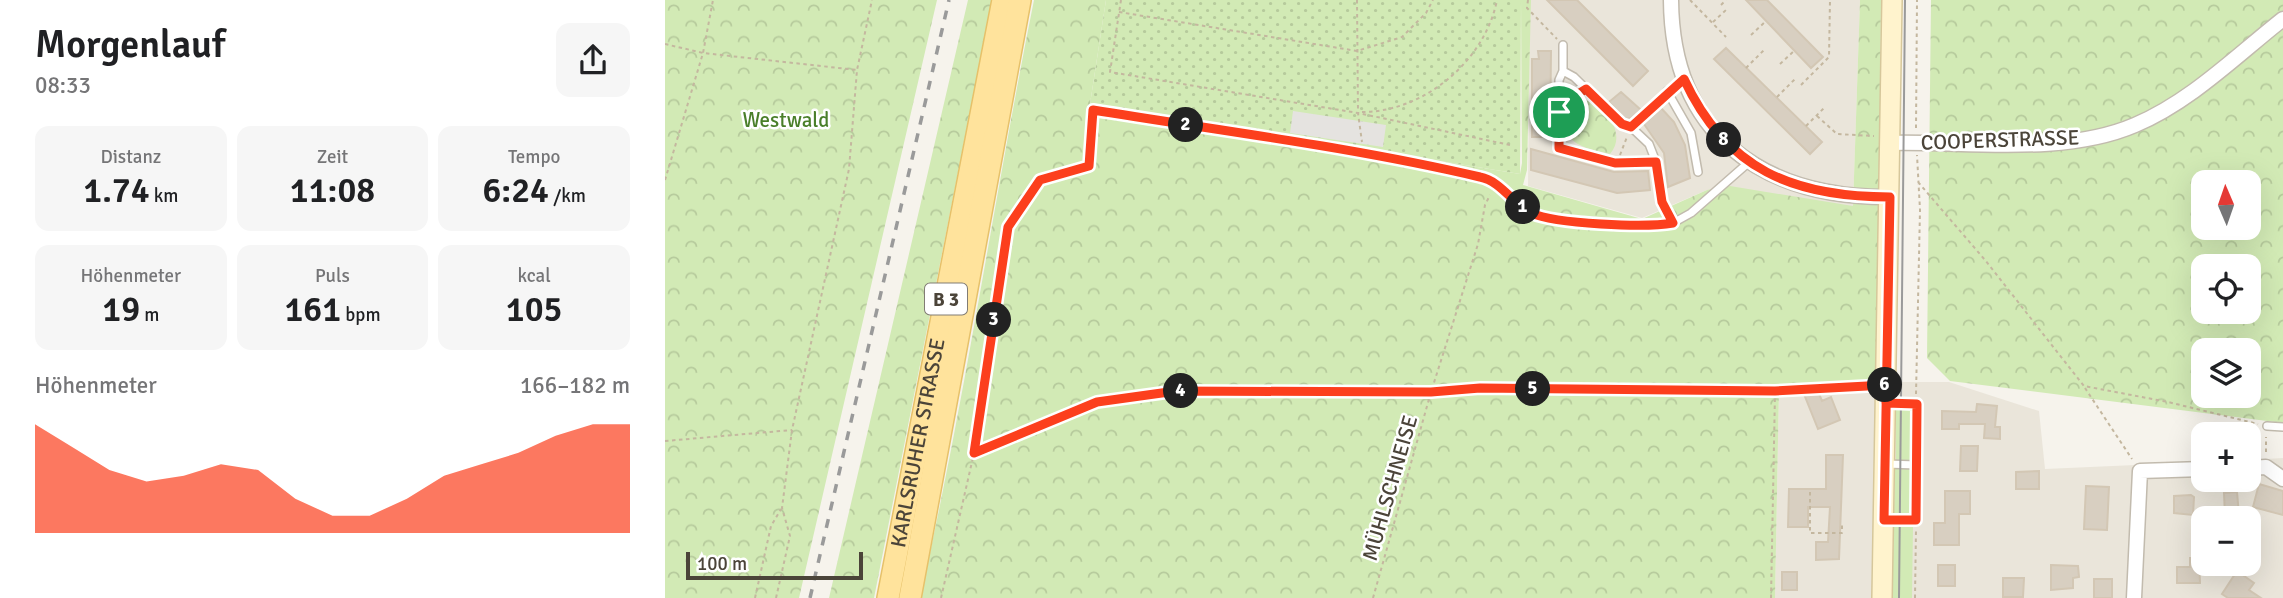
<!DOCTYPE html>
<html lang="de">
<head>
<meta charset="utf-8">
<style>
  :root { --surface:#fff; --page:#f6f6f6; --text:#202124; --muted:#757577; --accent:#fc3f1d }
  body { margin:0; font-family:Signika,sans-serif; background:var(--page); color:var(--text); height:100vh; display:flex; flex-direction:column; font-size:26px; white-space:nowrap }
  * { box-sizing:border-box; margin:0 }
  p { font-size:23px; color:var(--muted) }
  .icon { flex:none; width:38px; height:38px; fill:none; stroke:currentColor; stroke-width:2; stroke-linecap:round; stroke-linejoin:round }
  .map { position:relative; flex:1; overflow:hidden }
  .side { display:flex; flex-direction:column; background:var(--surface); width:665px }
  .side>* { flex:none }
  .needle { width:46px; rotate:358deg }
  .fabs { position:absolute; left:1526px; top:170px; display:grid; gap:14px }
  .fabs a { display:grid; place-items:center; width:70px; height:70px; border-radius:14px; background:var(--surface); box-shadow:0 7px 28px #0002; font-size:35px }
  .scale { position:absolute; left:21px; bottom:18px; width:177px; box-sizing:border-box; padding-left:7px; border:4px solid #4b4439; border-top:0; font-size:19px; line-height:24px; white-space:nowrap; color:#4b4439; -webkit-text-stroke:5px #fff; paint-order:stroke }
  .pin { position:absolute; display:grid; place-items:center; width:60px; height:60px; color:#fff; margin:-30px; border:4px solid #fff; border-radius:50%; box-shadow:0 2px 7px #0007 }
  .km { position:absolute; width:35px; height:35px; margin:-18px; border-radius:50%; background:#222; color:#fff; font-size:19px; line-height:35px; text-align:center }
  .round { display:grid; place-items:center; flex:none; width:74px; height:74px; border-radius:14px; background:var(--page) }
  .head { display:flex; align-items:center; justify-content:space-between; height:119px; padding:0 35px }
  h1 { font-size:38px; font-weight:600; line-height:52px }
  .figures { display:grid; grid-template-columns:repeat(3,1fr); gap:10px; height:119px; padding:7px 35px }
  .figures div { display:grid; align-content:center; border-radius:14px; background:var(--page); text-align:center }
  .figures b { font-size:35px; font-weight:600 }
  .figures small { font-size:19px; font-weight:400 }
  .figures p { font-size:19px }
  .chart { height:196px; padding:14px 35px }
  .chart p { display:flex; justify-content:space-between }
  .chart svg { width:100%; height:126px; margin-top:7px; fill:var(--accent); opacity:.7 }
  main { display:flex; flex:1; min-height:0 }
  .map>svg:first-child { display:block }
  .residential { fill:#eae5da; fill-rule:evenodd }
  .grass { fill:#d2eab5 }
  .forest { fill:url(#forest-crowns); fill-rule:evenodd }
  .garden { fill:url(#garden-dots) }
  .parking { fill:#e5e3e0 }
  .building { fill:#d8cfc1; stroke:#d3c7b4; stroke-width:2 }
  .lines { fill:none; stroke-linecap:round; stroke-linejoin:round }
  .lane-casing { stroke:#c2bbae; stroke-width:10 }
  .street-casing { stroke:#c2bbae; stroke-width:17 }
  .secondary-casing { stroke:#d6c79b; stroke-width:22 }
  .primary-casing { stroke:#e6c16a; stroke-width:24 }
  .path { stroke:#c4b79f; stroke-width:2; stroke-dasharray:3.5 3.5; stroke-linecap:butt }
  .lane { stroke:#fff; stroke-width:7 }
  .street { stroke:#fff; stroke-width:14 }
  .secondary { stroke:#fff3cd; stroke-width:19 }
  .primary { stroke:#ffe39c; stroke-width:21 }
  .tram { stroke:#9a9a9a; stroke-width:2 }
  .rail { stroke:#9a9a9a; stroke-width:3.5; stroke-dasharray:9 9; stroke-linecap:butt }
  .route-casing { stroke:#fff; stroke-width:14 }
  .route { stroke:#fc3f1d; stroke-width:9 }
  .labels { text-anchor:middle; stroke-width:5; stroke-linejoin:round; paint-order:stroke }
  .shield { fill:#fff; stroke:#817c74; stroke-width:2 }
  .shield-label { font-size:19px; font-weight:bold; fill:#4b4439 }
  .park-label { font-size:21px; fill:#4a7f2a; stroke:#fff }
  .street-label { font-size:21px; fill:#4b4439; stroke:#fff }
</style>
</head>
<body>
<main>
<section class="side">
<div class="head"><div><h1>Morgenlauf</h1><p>08:33</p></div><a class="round"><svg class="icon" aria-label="share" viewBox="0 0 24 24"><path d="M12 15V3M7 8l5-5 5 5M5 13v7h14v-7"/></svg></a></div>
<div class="figures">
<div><p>Distanz</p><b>1.74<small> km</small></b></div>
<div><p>Zeit</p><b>11:08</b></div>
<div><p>Tempo</p><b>6:24<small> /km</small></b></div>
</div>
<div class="figures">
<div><p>Höhenmeter</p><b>19<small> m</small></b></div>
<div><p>Puls</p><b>161<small> bpm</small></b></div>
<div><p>kcal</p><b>105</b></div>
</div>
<div class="chart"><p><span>Höhenmeter</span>166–182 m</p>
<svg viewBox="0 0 160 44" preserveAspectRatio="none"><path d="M0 44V6L10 14L20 22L30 26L40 24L50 20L60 22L70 32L80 38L90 38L100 32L110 24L120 20L130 16L140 10L150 6L160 6V44z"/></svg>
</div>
</section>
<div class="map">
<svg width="1618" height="598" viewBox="0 0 1618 598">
  <defs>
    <pattern id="forest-crowns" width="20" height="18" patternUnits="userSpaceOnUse" patternTransform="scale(1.75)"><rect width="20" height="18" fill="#d2eab5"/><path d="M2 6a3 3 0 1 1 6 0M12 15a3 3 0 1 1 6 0" fill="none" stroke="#b6ca9c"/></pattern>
    <pattern id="garden-dots" width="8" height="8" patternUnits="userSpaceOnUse" patternTransform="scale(1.75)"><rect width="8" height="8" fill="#d2eab5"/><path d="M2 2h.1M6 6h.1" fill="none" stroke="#b6ca9c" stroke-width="1.8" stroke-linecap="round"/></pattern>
  </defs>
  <rect width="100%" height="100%" fill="#f6f3ec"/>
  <path class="residential" d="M865,0H1195L1188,207L1042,190L977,218L863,186Z
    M1199,382H1284L1374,411L1380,469L1538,462V480H1584V460L1618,458V598H1110L1114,389ZM1538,518H1584V564H1538Z"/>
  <path class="grass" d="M1231,407L1250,409L1249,459L1246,462L1231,460Z
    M1230,467L1249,468L1248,514H1229Z
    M1229,526L1248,527L1247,598H1227Z"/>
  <path class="forest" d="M0,0H272L134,598H0Z
    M303,0H327L209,598H164Z
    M369,0H441L425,104L855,174L857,163L856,0H866L862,170L858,185L977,219L1042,190L1065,186L1188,206L1195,0H1216L1213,382L1114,389L1110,598H255C300,400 329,199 369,0Z
    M1266,0H1618V423L1285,381L1262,358ZM1538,182H1584V228H1538ZM1538,266H1584V312H1538ZM1538,350H1584V396H1538Z
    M921,100C942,108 962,134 945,154C916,147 892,144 905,105Z"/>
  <path class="garden" d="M441,0H856L855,174L425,104Z"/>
  <path class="parking" d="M628,111L721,125L718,147L625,133Z"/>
  <path class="building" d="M882,0H912L983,71L968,86Z
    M1081,0H1102L1158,57L1146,68Z
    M1061,48L1157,142L1145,154L1049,59Z
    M873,51H886L885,137H867V59H874Z
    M956,92L976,110L966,118L960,119L944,102Z
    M996,108L1009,122L1020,145L1025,178L1003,187L999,153L979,124Z
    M866,149L949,172L983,171L985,190L952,193L866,170Z
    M1152,389L1157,401L1166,397L1175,420L1153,429L1139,394Z
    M1312,404L1332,406L1330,427H1335V439L1319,438L1320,424H1294V429H1277V411L1311,412Z
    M1296,446H1313L1312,471H1295Z
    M1161,455H1178L1174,559L1151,560V542H1163L1165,507H1143V527H1123L1124,489H1161Z
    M1374,471V489H1351V472Z
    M1594,484L1618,491V515L1588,507Z
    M1421,486L1444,487L1442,530L1419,529Z
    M1280,491H1305V514H1294V545H1269V523H1280Z
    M1572,492L1574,515L1560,516L1559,493Z
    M1526,495L1529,497L1528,515L1509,513V496Z
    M1525,558H1534L1535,583H1512V567H1525Z
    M1273,565H1290V586H1273Z
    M1386,565L1413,566L1414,577L1408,578V588L1386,590Z
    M1572,571L1589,583L1584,590L1596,598H1563L1557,594Z
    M1117,572H1132V590H1117Z
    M1338,578H1359L1358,597H1338Z
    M1429,579H1447V598H1429Z"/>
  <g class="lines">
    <g class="lane-casing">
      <path id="lane" d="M898,45V71L894,80V148L950,164L991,162L984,144L966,127L1019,79
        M898,71L909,77L957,124L966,127
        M1002,91L1026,133L1033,172
        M700,153L819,177L864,212L885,218L987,227L1008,223L1026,213L1083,163
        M1222,403L1252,404
        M1602,426L1618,427
        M1221,464L1252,465
        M1219,520H1251"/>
    </g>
    <g class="street-casing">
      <path id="street" d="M1006,0C1007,135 1098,198 1225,197
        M1225,143C1301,141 1398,156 1470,125C1525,102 1571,56 1618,19
        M1584,468L1601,467L1618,479
        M1469,598L1475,471L1538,469"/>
    </g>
    <g class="secondary-casing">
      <path id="secondary" d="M1217,598L1227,0"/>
    </g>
    <g class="primary-casing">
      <g id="primary">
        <path id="s1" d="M223,598L338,0"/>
        <path d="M245,598L355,0"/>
      </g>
    </g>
    <path class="path" d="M456,0L445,72L693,113L845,145
      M692,0L693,113L697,142
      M863,0L862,8L892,39
      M1025,0L1061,37
      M1056,5L1061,0
      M454,12L692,51L737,37L761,13L768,0
      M1048,22L1061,10
      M1086,35L1100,22
      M0,44L38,53L192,70
      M1115,64L1129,51
      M1081,68L1100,49
      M1136,85L1164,57L1165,0
      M1112,97L1130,79
      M904,100L914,93
      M697,112C759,112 820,61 832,0
      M1152,116L1172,134L1209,136
      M1141,126L1159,108
      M1251,128L1252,0
      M955,155L962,137
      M992,171L997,202L1002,213
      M0,180L38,53L48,0
      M1253,182L1320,260L1419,386L1503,402L1593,424
      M1420,388L1467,459
      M1251,394L1255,210L1252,155
      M0,441L127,430
      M310,452L432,402L511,391L766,392L815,388L1110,391L1203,385
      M1601,452V437
      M1252,453L1253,414
      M1145,492V533H1177V523
      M1251,509L1252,477
      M90,598L106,526L116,509
      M111,598L125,536L117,508L127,430L184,169L192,70L207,0
      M276,598L309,453L343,227L375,180L424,166L428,110L692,152
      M708,598L766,392L813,244L820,205L825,195
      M1106,598L1110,393
      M1250,598L1251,529"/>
    <use href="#lane" class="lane"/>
    <use href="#street" class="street"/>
    <use href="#secondary" class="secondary"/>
    <use href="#primary" class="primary"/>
    <path class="tram" d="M1234,598L1240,0"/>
    <path class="rail" d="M145,598L284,0"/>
  </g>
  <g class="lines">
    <g class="route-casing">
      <path id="route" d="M894,112V148L950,163L991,162L997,202L1008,223C980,228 891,224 866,213C848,204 836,181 815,177C687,147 557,131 428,110L424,166L375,180L343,227L309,453L432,402L511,391L766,392L815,388L1110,391L1221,385V403L1252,404L1251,520H1219L1225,197C1129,197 1061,170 1019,79L966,127L957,124L921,89L905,99L894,112"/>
    </g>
    <use href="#route" class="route"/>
  </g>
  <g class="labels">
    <rect class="shield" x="260" y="283.5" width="42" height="31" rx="5"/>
    <g class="shield-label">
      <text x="281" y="306">B 3</text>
    </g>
    <g class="park-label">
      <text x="121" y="127">Westwald</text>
    </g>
    <g class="street-label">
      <text transform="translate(1335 140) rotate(-2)" y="7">COOPERSTRASSE</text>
      <text dy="7" stroke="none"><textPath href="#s1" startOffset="158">KARLSRUHER STRASSE</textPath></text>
      <text transform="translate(725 488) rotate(-74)" y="7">MÜHLSCHNEISE</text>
    </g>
  </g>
</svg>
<div class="fabs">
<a><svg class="needle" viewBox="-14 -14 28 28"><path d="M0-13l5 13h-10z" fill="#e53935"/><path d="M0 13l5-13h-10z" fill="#757577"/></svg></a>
<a><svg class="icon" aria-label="locate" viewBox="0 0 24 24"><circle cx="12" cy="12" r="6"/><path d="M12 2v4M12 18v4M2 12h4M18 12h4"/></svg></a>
<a><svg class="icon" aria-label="layers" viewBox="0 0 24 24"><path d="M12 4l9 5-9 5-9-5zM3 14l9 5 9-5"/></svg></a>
<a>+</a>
<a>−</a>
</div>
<div class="scale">100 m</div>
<div class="pin" style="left:894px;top:112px;background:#1e9e55"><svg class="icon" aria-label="arrive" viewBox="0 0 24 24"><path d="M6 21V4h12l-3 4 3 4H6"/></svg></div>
<b class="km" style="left:858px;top:207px">1</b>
<b class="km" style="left:521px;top:125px">2</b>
<b class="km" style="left:329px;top:320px">3</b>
<b class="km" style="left:516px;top:391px">4</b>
<b class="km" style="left:868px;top:389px">5</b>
<b class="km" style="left:1220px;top:385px">6</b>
<b class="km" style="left:1059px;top:140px">8</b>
</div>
</main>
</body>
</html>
